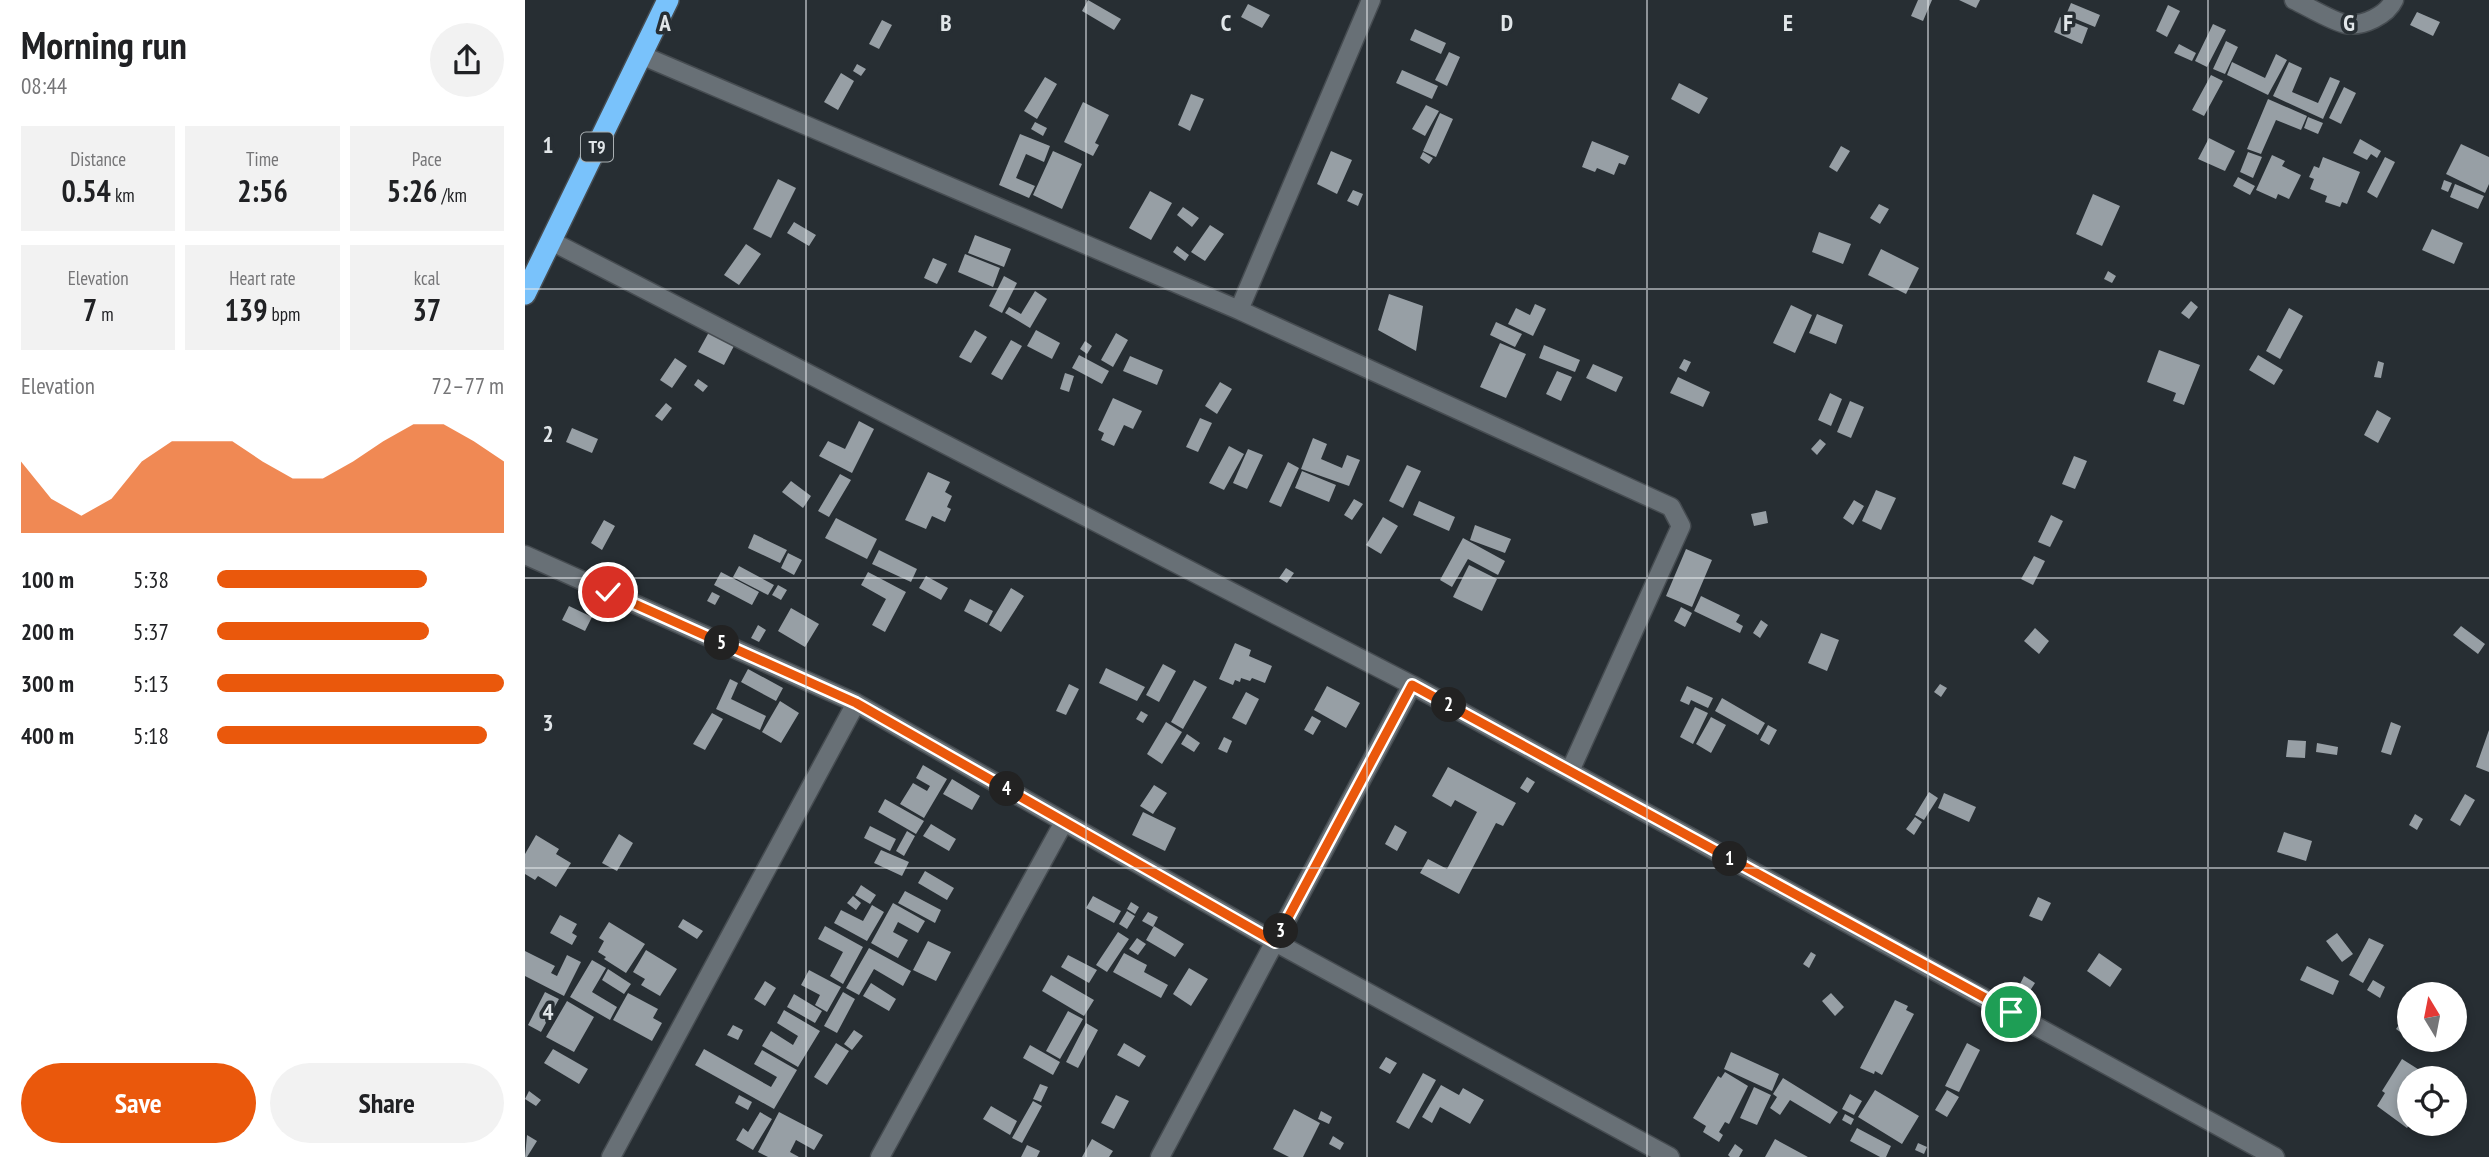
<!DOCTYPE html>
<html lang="en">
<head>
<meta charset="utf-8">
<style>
  :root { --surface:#fff; --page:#f2f2f2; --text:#202124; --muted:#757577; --accent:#ea580c }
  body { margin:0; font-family:"PT Sans Narrow",sans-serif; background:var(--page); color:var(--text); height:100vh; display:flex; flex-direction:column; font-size:26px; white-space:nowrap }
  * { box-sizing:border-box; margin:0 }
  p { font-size:23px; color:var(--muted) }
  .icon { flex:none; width:38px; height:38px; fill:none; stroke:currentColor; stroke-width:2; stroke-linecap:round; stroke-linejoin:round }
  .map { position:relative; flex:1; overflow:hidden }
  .sheet { display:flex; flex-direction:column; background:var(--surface); width:525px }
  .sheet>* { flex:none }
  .needle { width:46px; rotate:350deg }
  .buttons { position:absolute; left:1872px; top:982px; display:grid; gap:14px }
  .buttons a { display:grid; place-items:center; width:70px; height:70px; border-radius:50%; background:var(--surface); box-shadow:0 4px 10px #0003; font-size:35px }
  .pin { position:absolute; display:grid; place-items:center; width:60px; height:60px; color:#fff; margin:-30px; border:4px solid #fff; border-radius:50%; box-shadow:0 2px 7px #0007 }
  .km { position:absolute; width:35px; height:35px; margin:-18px; border-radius:50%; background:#222; color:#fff; font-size:19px; line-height:35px; text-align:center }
  .round { display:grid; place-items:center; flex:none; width:74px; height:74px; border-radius:37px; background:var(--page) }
  .head { display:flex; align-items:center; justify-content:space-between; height:119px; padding:0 21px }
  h1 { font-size:38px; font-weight:600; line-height:52px }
  .figures { display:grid; grid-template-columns:repeat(3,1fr); gap:10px; height:119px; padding:7px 21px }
  .figures div { display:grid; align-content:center; border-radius:0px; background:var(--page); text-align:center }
  .figures b { font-size:30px; font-weight:600 }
  .figures small { font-size:19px; font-weight:400 }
  .figures p { font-size:19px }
  .chart { height:196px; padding:14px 21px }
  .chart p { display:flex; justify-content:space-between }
  .chart svg { width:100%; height:126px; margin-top:7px; fill:var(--accent); opacity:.7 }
  .button { display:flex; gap:14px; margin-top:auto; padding:14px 21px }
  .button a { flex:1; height:80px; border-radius:42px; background:var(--accent); color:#fff; font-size:28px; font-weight:600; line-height:80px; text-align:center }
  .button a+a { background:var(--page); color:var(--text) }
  ul { padding:0 21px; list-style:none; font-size:23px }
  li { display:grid; grid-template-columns:112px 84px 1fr; align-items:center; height:52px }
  li i { height:18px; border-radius:9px; background:var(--accent) }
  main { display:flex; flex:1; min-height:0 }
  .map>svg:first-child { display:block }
  .building { fill:#979fa5 }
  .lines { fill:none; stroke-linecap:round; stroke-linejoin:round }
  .minor-casing { stroke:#464c51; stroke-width:21 }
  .highway-casing { stroke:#464c51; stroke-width:24 }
  .minor { stroke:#687076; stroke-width:18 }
  .highway { stroke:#79c2fb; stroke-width:21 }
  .route-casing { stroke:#fff; stroke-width:14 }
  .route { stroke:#ea580c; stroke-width:9 }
  .grid { fill:none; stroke:#e1e6e9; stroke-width:2; stroke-opacity:0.55 }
  .labels { text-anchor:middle; stroke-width:7; stroke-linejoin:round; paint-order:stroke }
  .shield { fill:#272e33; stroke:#a9afb2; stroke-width:2 }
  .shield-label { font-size:18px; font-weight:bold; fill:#e1e6e9 }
  .grid-label { font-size:23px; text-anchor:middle; font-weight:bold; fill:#e1e6e9; stroke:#272e33; stroke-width:7; stroke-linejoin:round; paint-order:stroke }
</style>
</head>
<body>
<main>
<section class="sheet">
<div class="head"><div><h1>Morning run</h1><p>08:44</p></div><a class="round"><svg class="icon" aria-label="share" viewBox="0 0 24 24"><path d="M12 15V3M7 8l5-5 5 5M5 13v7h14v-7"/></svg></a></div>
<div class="figures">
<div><p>Distance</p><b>0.54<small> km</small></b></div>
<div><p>Time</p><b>2:56</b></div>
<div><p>Pace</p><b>5:26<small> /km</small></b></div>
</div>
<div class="figures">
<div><p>Elevation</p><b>7<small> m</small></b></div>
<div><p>Heart rate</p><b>139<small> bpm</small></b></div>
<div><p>kcal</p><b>37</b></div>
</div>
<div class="chart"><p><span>Elevation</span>72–77 m</p>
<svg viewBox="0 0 160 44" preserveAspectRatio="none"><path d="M0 44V19L10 32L20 38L30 32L40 19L50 12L60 12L70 12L80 19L90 25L100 25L110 19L120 12L130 6L140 6L150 12L160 19V44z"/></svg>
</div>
<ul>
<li><b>100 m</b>5:38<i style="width:73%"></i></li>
<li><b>200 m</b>5:37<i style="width:74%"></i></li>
<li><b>300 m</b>5:13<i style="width:100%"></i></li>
<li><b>400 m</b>5:18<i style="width:94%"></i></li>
</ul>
<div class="button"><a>Save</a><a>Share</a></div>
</section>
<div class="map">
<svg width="1964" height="1157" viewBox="0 0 1964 1157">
  <rect width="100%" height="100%" fill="#272e33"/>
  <path class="building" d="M563,0L596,19L589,30L557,11Z
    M1393,0H1407L1398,21L1386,16Z
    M1434,0H1455L1451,8Z
    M1546,3L1575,15L1570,27L1541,15Z
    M723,4L745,15L737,28L716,17Z
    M1643,5L1655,11L1642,37L1631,31Z
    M1892,12L1915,22L1908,36L1885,25Z
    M1535,17L1563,28L1557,44L1529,32Z
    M357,20L367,25L354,49L344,44Z
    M1688,24L1701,30L1682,67L1670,61Z
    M890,29L921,43L916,54L885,40Z
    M1701,41L1713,47L1700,74L1688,69Z
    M1654,44L1671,53L1667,61L1649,53Z
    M924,52L935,57L922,86L910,80Z
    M1751,54L1762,60L1743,95L1702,75L1707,62L1740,78Z
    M1764,62L1777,68L1767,92L1793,103L1805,77L1815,81L1798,119L1748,96Z
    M332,64L341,69L336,76L328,71Z
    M877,70L913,86L907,99L871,83Z
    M316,73L329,81L313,110L299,102Z
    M1686,75L1698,81L1679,116L1667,110Z
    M520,77L532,84L512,119L499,111Z
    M1154,83L1183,98L1174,114L1146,99Z
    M1819,87L1831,93L1816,124L1804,118Z
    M666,94L679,99L665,131L653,125Z
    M1743,99L1782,116L1776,130L1751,120L1736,154L1722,149Z
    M558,102L584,115L570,143L574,145L568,156L539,142Z
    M901,105L914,111L900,136L887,129Z
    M915,113L928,119L911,157L898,151Z
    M1783,117L1798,123L1793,134L1779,128Z
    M510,122L522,128L518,136L506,129Z
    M495,134L525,146L519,162L501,154L491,178L510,186L504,198L474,185Z
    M1684,138L1710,151L1700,171L1673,159Z
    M1835,139L1856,151L1852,158L1846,154L1842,160L1828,153Z
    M1067,141L1104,156L1100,165L1094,163L1089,175L1072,168L1070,172L1057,167Z
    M1936,144L1964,157V184L1960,193L1921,174Z
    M1316,146L1325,151L1312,172L1304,167Z
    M528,151L557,164L537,209L508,195Z
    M806,151L827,160L812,194L792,184Z
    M898,152L908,158L904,164L895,158Z
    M1723,152L1737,157L1728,178L1715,172Z
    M1747,155L1760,161L1757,166L1776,175L1764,199L1753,194L1751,199L1731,190Z
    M1798,157L1835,172L1822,204L1817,202L1815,207L1800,202L1802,196L1785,189L1789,179L1784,177L1789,166L1794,168Z
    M1860,157L1870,162L1852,198L1842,192Z
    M1713,177L1730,186L1725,195L1708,186Z
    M253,179L271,188L246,238L228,229Z
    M1919,180L1927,183L1923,192L1916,189Z
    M1930,184L1959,196L1953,209L1925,197Z
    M828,190L838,194L833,206L822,201Z
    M625,191L647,203L626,240L604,228Z
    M1568,194L1595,206L1577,246L1551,234Z
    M1354,204L1364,209L1355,224L1345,218Z
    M658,207L674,218L667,227L652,215Z
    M269,222L291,235L284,246L262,233Z
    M685,225L699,234L680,261L666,252Z
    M1907,229L1938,243L1929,264L1897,250Z
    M1294,232L1326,244L1318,264L1287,252Z
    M450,235L486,249L479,267L443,253Z
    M221,244L236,254L214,285L199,275Z
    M652,246L664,255L660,261L648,252Z
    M1356,249L1394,268L1381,294L1343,275Z
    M440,254L475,268L468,287L433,272Z
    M408,258L422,264L412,284L399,278Z
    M1583,271L1591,276L1587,283L1579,279Z
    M479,276L492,283L477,313L464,306Z
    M510,291L522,299L505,328L480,313L484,307L496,314Z
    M864,294L898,306L891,351L853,330Z
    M1666,301L1673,307L1664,319L1656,313Z
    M1010,304L1021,309L1008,336L983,324L991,308L1005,315Z
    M1266,305L1287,315L1270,353L1248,343Z
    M1764,308L1778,316L1755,359L1741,351Z
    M1292,314L1318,325L1311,344L1284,333Z
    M971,322L997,334L990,347L965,335Z
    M450,330L462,337L446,363L434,357Z
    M511,330L535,343L527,359L502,346Z
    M184,332L209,346L199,365L173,352Z
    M591,333L603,340L588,367L576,360Z
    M486,340L497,346L477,380L466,374Z
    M560,341L567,346L562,354L555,349Z
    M975,343L1001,354L981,398L955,387Z
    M1019,345L1055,360L1050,372L1014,358Z
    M1634,350L1675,365L1659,405L1648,401L1651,393L1622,382Z
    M554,355L584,371L577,384L547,368Z
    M1733,355L1758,370L1749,385L1724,370Z
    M605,356L638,370L632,385L598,371Z
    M150,358L162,366L147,388L135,380Z
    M1159,359L1166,362L1161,372L1154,368Z
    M1853,361L1859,363L1856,378L1849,377Z
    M1068,364L1098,377L1091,392L1061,378Z
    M1032,371L1047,377L1036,401L1021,394Z
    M540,373L549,376L544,392L535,389Z
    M1153,377L1185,392L1178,407L1145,393Z
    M173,379L183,386L178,392L169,385Z
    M695,382L707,389L692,414L680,406Z
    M1305,393L1317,399L1306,426L1293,420Z
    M588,398L617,411L608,429L599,425L589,446L576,440L579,433L573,430Z
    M1325,401L1339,407L1326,438L1312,432Z
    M141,403L147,408L137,421L130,416Z
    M1852,410L1866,418L1853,443L1839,435Z
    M675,418L687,423L673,452L661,447Z
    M334,421L349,429L327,473L294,456L303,441L320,449Z
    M47,428L73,439L67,453L41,442Z
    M788,438L802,444L796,459L817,468L822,455L835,460L824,486L776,469Z
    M1295,439L1301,444L1292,455L1286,449Z
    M704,446L719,454L699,490L684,483Z
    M723,449L738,455L722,489L708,483Z
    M1549,456L1562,461L1550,489L1537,484Z
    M763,462L774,468L756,507L744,502Z
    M882,465L896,471L878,508L864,501Z
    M777,471L811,485L804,502L770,488Z
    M403,472L425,482L420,492L427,496L422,507L426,509L420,522L407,516L401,529L380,520Z
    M315,474L326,480L304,517L293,511Z
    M266,481L286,496L278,508L257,492Z
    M1351,490L1371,498L1356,530L1337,521Z
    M829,499L838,504L827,520L819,515Z
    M1329,500L1339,506L1328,525L1318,518Z
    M894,501L930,517L924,531L888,515Z
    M1241,511L1243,523L1229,526L1226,514Z
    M1526,515L1538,521L1525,547L1513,542Z
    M858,517L873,526L856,554L841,545Z
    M311,518L352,539L342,559L300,538Z
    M79,520L90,526L77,550L66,543Z
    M950,525L986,539L980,553L945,540Z
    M229,534L262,550L255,563L223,548Z
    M938,538L980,561L973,575L943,559L927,587L915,580Z
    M1161,549L1187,560L1167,607L1141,596Z
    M354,550L392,569L386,582L347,564Z
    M263,553L277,560L269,575L256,568Z
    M1509,556L1520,561L1508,585L1496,579Z
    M944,565L972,579L957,611L928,597Z
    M214,566L249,585L243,595L208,577Z
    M761,568L769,573L762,583L754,578Z
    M196,572L234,592L227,605L189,585Z
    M343,572L381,592L360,632L347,625L361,599L336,585Z
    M401,576L423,588L416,600L394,588Z
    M253,585L262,590L256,600L247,595Z
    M486,588L499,596L476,632L464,625Z
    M187,592L195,596L190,605L182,601Z
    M1176,596L1215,615L1211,622L1218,626L1215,633L1169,611Z
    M445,599L468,611L462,623L439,611Z
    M44,606L67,617L60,631L37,620Z
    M1156,607L1167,613L1160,627L1149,621Z
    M266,608L294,624L280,647L253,631Z
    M1236,620L1243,625L1235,638L1228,633Z
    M233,625L241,630L234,642L226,638Z
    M1936,626L1960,644L1953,654L1928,635Z
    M1510,628L1524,641L1514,654L1499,641Z
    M1296,633L1314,640L1302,671L1283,663Z
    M710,643L726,650L724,656L747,666L740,683L727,678L725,681L716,678L715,682L710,680L708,685L694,679Z
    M638,664L651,671L634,702L621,695Z
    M581,668L620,687L612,701L574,683Z
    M223,669L258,688L251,701L216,682Z
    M205,679L213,683L206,699L241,716L235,730L191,709Z
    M669,680L682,687L658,729L646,722Z
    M544,684L554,689L541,715L531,711Z
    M1415,684L1422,688L1416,697L1409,692Z
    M802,686L835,703L821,728L789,710Z
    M1162,686L1188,698L1183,708L1166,700L1164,705L1155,701Z
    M721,692L734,699L721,725L707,718Z
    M1197,698L1240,723L1233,735L1190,711Z
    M255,701L274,713L256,743L237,732Z
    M1170,707L1183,713L1168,744L1155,737Z
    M616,711L623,715L618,723L611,719Z
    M187,713L198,719L180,750L168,744Z
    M787,716L796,721L788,735L779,730Z
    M1186,717L1201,725L1186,753L1171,744Z
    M641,722L657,732L637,764L622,754Z
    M1866,722L1876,726L1866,755L1856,752Z
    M1243,725L1252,730L1244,745L1235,740Z
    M1964,730V772L1951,767Z
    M662,734L675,743L669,752L656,744Z
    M699,737L707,741L702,753L693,749Z
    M1763,740L1781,741L1780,758L1761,757Z
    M1792,743L1813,747L1812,755L1791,752Z
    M398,765L422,779L399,818L375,804L388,783L402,791L405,786L391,778Z
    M923,767L991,803L978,826L971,823L934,894L895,873L903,859L922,869L952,812L930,800L926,807L907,796Z
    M1002,777L1010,782L1003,793L995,788Z
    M427,779L455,796L447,810L418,794Z
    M629,785L642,793L628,814L615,806Z
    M1404,792L1413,798L1399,820L1390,815Z
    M1419,793L1451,807L1444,822L1413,808Z
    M1940,794L1950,800L1935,826L1925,820Z
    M360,799L399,821L391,834L353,812Z
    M618,812L651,828L640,851L607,835Z
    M1890,814L1898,819L1892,830L1884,825Z
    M1390,817L1397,822L1389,835L1381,829Z
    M406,824L431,839L424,851L398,836Z
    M870,825L882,832L872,851L860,844Z
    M345,826L371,839L365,851L339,838Z
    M382,831L390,836L379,856L371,851Z
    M1759,832L1787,841L1781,861L1752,852Z
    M94,834L108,843L92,871L77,863Z
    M11,835L34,849L31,854L46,863L31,887L13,876L10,880L0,874V854Z
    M356,850L384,862L377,876L349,863Z
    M400,871L429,888L422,900L393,883Z
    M336,885L351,895L345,904L330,895Z
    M380,891L416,910L410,923L373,903Z
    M328,896L336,903L331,910L322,903Z
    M568,896L596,911L589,923L561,908Z
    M1513,897L1526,903L1517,921L1504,916Z
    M606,902L614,907L610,914L602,909Z
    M368,903L400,921L393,933L373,922L368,932L383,940L373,958L346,943Z
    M347,905L359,912L342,941L309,923L316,910L338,921Z
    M602,911L610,916L602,929L594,924Z
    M623,912L633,917L628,927L617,921Z
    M35,915L52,924L47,933L52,936L47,945L25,933Z
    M158,919L178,931L172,939L153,927Z
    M84,922L120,944L101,973L79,959L81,957L73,952L79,941L74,938Z
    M300,926L338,947L318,984L305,976L318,952L293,939Z
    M629,926L659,944L650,957L621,940Z
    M593,932L604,939L582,972L571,965Z
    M1812,933L1828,954L1817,962L1801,941Z
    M612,938L621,944L613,955L604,949Z
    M1844,938L1859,945L1838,983L1824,975Z
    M403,941L426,952L411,981L388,970Z
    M344,948L386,971L378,986L349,969L334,995L321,988Z
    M121,950L152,969L135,996L116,985L120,979L108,972Z
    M0,951L30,966L26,973L32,976L42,955L56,962L39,996L0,976Z
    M1286,952L1291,955L1284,968L1278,964Z
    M599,953L622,965L619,972L643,985L636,998L588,972Z
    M1574,953L1597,969L1585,987L1562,971Z
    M543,955L572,970L564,983L536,967Z
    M67,960L81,968L67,992L92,1007L85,1020L45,997Z
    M1782,966L1814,981L1808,995L1775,980Z
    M664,968L683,979L666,1006L648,994Z
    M83,969L106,984L99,994L77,980Z
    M284,970L316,987L302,1012L290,1005L295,995L276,985Z
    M526,975L569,1000L559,1016L517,991Z
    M1499,976L1510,983L1503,994L1493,988Z
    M1848,980L1860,987L1855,998L1842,990Z
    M240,981L251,988L240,1006L229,999Z
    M346,983L371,999L364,1011L338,996Z
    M20,992L34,999L16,1032L3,1025Z
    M318,992L330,999L312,1033L299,1026Z
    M103,993L133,1009L128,1018L137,1023L127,1041L88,1020Z
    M1306,993L1319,1007L1310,1016L1297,1001Z
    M269,994L297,1011L290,1023L262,1007Z
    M1370,1000L1383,1006L1381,1010L1389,1014L1357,1075L1350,1071L1349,1074L1335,1068Z
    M42,1001L69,1017L49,1052L21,1037Z
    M259,1010L295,1031L273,1067L237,1046L246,1031L268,1045L273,1036L252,1023Z
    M543,1011L558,1019L535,1059L521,1051Z
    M1878,1019L1885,1024L1878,1034L1871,1029Z
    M561,1023L573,1030L553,1068L541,1062Z
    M208,1025L218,1030L213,1040L202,1035Z
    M329,1030L338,1036L327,1050L319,1044Z
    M311,1043L324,1051L302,1085L289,1077Z
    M599,1043L621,1056L614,1067L592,1055Z
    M1442,1043L1455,1050L1434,1092L1420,1086Z
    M505,1045L535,1062L528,1075L498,1058Z
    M28,1049L63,1069L54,1084L19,1063Z
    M179,1049L246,1087L252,1077L229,1064L237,1050L272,1070L249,1109L170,1065Z
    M1206,1052L1254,1074L1247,1091L1199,1069Z
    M861,1057L872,1063L865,1074L854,1068Z
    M1877,1059L1896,1071L1892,1078H1885V1124L1882,1128L1852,1106L1860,1093L1857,1091Z
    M1200,1072L1223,1086L1204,1124L1200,1122L1194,1132L1198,1135L1194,1142L1178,1132L1181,1126L1168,1118L1193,1076L1196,1078Z
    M898,1073L911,1080L884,1129L871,1122Z
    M1258,1078L1313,1112L1305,1124L1265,1100L1255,1115L1245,1108L1252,1097L1248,1094Z
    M515,1084L523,1087L516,1102L508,1099Z
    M916,1085L934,1095L938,1088L959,1100L945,1124L915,1107L907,1123L897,1117Z
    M1229,1087L1246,1095L1232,1125L1215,1118Z
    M1350,1090L1394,1116L1377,1144L1333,1117Z
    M1422,1090L1434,1097L1422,1117L1410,1110Z
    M4,1091L16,1100L11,1106L0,1099Z
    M1325,1094L1337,1101L1329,1115L1317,1109Z
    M214,1095L227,1102L223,1110L210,1103Z
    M591,1095L604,1101L589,1129L576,1123Z
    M508,1101L517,1106L497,1143L487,1138Z
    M466,1106L492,1121L485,1135L458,1119Z
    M769,1109L795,1123L778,1157H764L748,1149Z
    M796,1111L807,1117L804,1124L793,1119Z
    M235,1112L247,1119L228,1150L211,1140L218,1128L223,1132Z
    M254,1112L298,1135L289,1150L271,1140L265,1152L274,1157H243L233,1152Z
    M1320,1114L1329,1119L1326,1125L1317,1120Z
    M1332,1128L1366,1146L1361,1157H1355L1325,1141Z
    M2,1135L12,1141L2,1157H0Z
    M808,1136L819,1143L815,1150L804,1144Z
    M567,1139L588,1151L584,1157H557Z
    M1250,1139L1283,1157H1240Z
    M1393,1143L1402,1147L1399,1154L1390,1150Z
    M1210,1144L1218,1150L1214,1157H1205L1203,1155Z
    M502,1145L515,1151L512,1157H496Z"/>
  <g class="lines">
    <g class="minor-casing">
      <path id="minor" d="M1769,0C1782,6 1808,22 1821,24C1838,27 1862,15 1869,0
        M116,55L714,310L1146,507L1156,526L1045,771
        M26,241L887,685L1750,1157
        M714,310L846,0
        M0,555L331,703L750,942L1145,1157
        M86,1157L331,703
        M355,1157L539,822
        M635,1157L887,685"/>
    </g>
    <g class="highway-casing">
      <path id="highway" d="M0,294L143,0"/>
    </g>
    <use href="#minor" class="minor"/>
    <use href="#highway" class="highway"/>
  </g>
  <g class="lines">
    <g class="route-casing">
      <path id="route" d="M83,592L331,703L750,942L887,685L1486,1012"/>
    </g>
    <use href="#route" class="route"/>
  </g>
  <path class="grid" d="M281,0V1157M561,0V1157M842,0V1157M1122,0V1157M1403,0V1157M1683,0V1157M0,289H1964M0,578H1964M0,868H1964"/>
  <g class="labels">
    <rect class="shield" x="56" y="132.5" width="32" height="29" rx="5"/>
    <g class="shield-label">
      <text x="72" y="153">T9</text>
    </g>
  </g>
  <g class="grid-label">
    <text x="140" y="31">A</text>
    <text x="421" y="31">B</text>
    <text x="701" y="31">C</text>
    <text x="982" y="31">D</text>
    <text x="1263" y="31">E</text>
    <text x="1543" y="31">F</text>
    <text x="1824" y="31">G</text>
    <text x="23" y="153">1</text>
    <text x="23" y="442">2</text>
    <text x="23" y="731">3</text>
    <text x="23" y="1020">4</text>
  </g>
</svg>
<div class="buttons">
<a><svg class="needle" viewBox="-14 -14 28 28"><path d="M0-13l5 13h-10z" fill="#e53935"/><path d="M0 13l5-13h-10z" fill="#757577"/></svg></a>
<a><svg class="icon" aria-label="locate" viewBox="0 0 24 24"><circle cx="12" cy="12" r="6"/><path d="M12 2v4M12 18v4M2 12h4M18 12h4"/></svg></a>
</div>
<div class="pin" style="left:1486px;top:1012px;background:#1e9e55"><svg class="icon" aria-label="arrive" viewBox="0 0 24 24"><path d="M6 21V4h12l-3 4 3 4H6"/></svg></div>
<div class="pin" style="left:83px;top:592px;background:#d93025"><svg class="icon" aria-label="check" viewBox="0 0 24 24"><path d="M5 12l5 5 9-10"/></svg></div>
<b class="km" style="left:1205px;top:859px">1</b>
<b class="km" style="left:924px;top:705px">2</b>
<b class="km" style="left:756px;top:931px">3</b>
<b class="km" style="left:482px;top:789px">4</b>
<b class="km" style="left:197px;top:643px">5</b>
</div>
</main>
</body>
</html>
